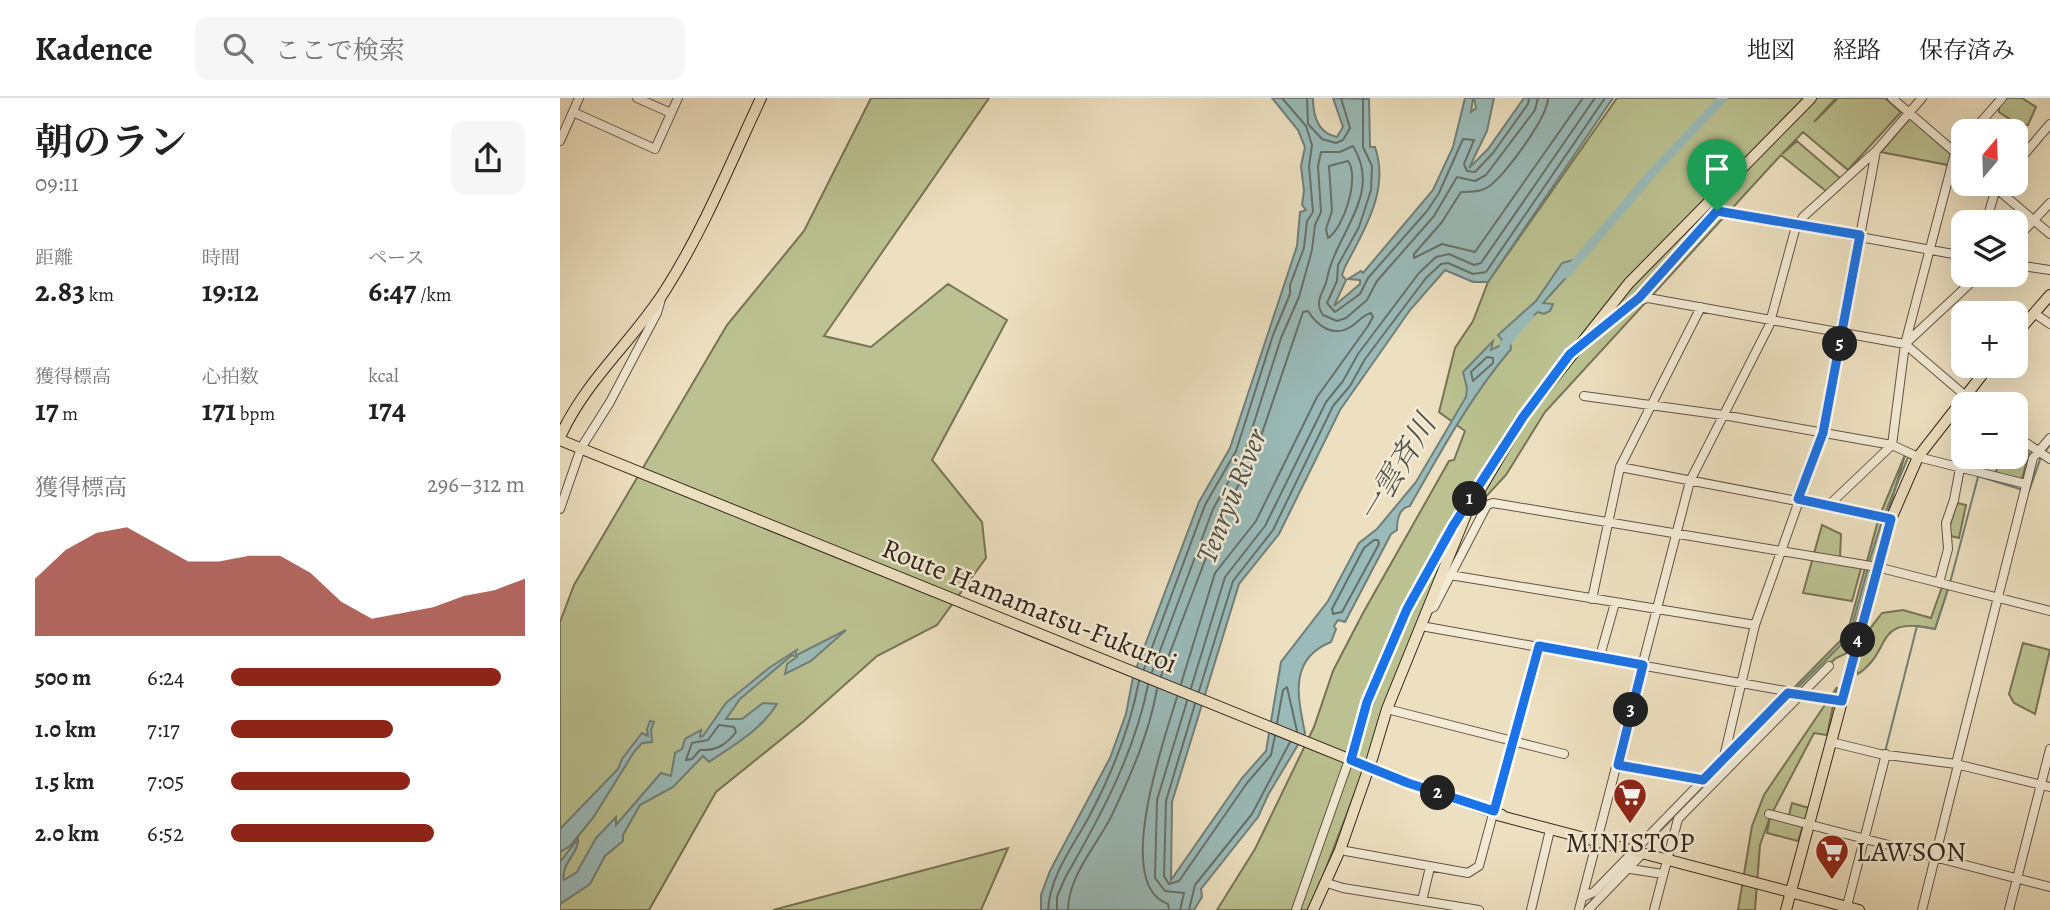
<!DOCTYPE html>
<html lang="ja">
<head>
<meta charset="utf-8">
<style>
  :root { --surface:#fff; --page:#f6f6f6; --text:#222; --muted:#767676; --line:#e0e0e0; --accent:#8f2418 }
  body { margin:0; font-family:Alegreya,"Noto Serif JP",serif; background:var(--page); color:var(--text); height:100vh; display:flex; flex-direction:column; font-size:26px; white-space:nowrap }
  * { box-sizing:border-box; margin:0 }
  p { font-size:23px; color:var(--muted) }
  .icon { flex:none; width:38px; height:38px; fill:none; stroke:currentColor; stroke-width:2; stroke-linecap:round; stroke-linejoin:round }
  .map { position:relative; flex:1; overflow:hidden }
  .panel { display:flex; flex-direction:column; background:var(--surface); width:560px }
  .panel>* { flex:none }
  .needle { width:46px; rotate:19deg }
  .controls { position:absolute; left:1391px; top:21px; display:grid; gap:14px }
  .controls a { display:grid; place-items:center; width:77px; height:77px; border-radius:14px; background:var(--surface); box-shadow:0 7px 28px #0002; font-size:35px }
  .pin { position:absolute; display:grid; place-items:center; width:60px; height:60px; color:#fff; margin:-72px -30px; border-radius:50% 50% 50% 0; rotate:-45deg; box-shadow:0 0 7px #0007 }
  .pin .icon { rotate:45deg }
  .km { position:absolute; width:35px; height:35px; margin:-18px; border-radius:50%; background:#222; color:#fff; font-size:19px; line-height:35px; text-align:center }
  .round { display:grid; place-items:center; flex:none; width:74px; height:74px; border-radius:14px; background:var(--page) }
  .head { display:flex; align-items:center; justify-content:space-between; height:119px; padding:0 35px }
  h1 { font-size:38px; font-weight:700; line-height:52px }
  .metrics { display:grid; grid-template-columns:repeat(3,1fr); gap:10px; height:119px; padding:7px 35px }
  .metrics div { display:grid; align-content:center }
  .metrics b { font-size:30px; font-weight:700 }
  .metrics small { font-size:19px; font-weight:400 }
  .metrics p { font-size:19px }
  .chart { height:196px; padding:14px 35px }
  .chart p { display:flex; justify-content:space-between }
  .chart svg { width:100%; height:126px; margin-top:7px; fill:var(--accent); opacity:.7 }
  ul { padding:0 35px; list-style:none; font-size:23px }
  li { display:grid; grid-template-columns:112px 84px 1fr; align-items:center; height:52px }
  li i { height:18px; border-radius:9px; background:var(--accent) }
  header { display:flex; align-items:center; gap:42px; box-sizing:border-box; height:98px; padding:0 35px; background:var(--surface); border-bottom:2px solid var(--line) }
  header strong { font-size:33px }
  nav { display:flex; gap:38px; margin-inline-start:auto; font-size:24px }
  .search { width:490px; height:63px; background:var(--page); display:flex; align-items:center; gap:18px; box-sizing:border-box; padding:0 24px; border-radius:14px; color:var(--muted); font-size:26px }
  main { display:flex; flex:1; min-height:0 }
  .map>svg:first-child { display:block }
  .green { fill:#bbc190; stroke:#777456; stroke-width:2 }
  .water { fill:#9abbb9; stroke:#717f7a; stroke-width:2 }
  .lines { fill:none; stroke-linecap:round; stroke-linejoin:round }
  .shore { stroke:#66706a; stroke-width:2 }
  .stream { stroke:#717f7a; stroke-width:2 }
  .river { stroke:#9abbb9; stroke-width:9 }
  .minor-casing { stroke:#625444; stroke-width:10 }
  .major-casing { stroke:#33261b; stroke-width:12 }
  .minor { stroke:#f3ebd6; stroke-width:8 }
  .major { stroke:#ede0c0; stroke-width:10 }
  .route-casing { stroke:#fff; stroke-width:14 }
  .route { stroke:#1a73e8; stroke-width:9 }
  .labels { text-anchor:middle; stroke-width:5; stroke-linejoin:round; paint-order:stroke }
  .street-label { font-size:28px; fill:#33261b; stroke:#f3ebd6 }
  .poi-label { font-size:28px; fill:#33261b; stroke:#f3ebd6 }
  .water-label { font-size:30px; font-style:italic; fill:#52534a; stroke:#f3ebd6 }
</style>
</head>
<body>
<header>
<strong>Kadence</strong>
<div class="search"><svg class="icon" aria-label="search" viewBox="0 0 24 24"><circle cx="10" cy="10" r="6"/><path d="M15 15l6 6"/></svg>ここで検索</div>
<nav><a>地図</a><a>経路</a><a>保存済み</a></nav>
</header>
<main>
<section class="panel">
<div class="head"><div><h1>朝のラン</h1><p>09:11</p></div><a class="round"><svg class="icon" aria-label="share" viewBox="0 0 24 24"><path d="M12 15V3M7 8l5-5 5 5M5 13v7h14v-7"/></svg></a></div>
<div class="metrics">
<div><p>距離</p><b>2.83<small> km</small></b></div>
<div><p>時間</p><b>19:12</b></div>
<div><p>ペース</p><b>6:47<small> /km</small></b></div>
</div>
<div class="metrics">
<div><p>獲得標高</p><b>17<small> m</small></b></div>
<div><p>心拍数</p><b>171<small> bpm</small></b></div>
<div><p>kcal</p><b>174</b></div>
</div>
<div class="chart"><p><span>獲得標高</span>296–312 m</p>
<svg viewBox="0 0 160 44" preserveAspectRatio="none"><path d="M0 44V24L10 14L20 8L30 6L40 12L50 18L60 18L70 16L80 16L90 22L100 32L110 38L120 36L130 34L140 30L150 28L160 24V44z"/></svg>
</div>
<ul>
<li><b>500 m</b>6:24<i style="width:92%"></i></li>
<li><b>1.0 km</b>7:17<i style="width:55%"></i></li>
<li><b>1.5 km</b>7:05<i style="width:61%"></i></li>
<li><b>2.0 km</b>6:52<i style="width:69%"></i></li>
</ul>
</section>
<div class="map">
<svg width="1490" height="812" viewBox="0 0 1490 812">
  <rect width="100%" height="100%" fill="#ede0c0"/>
  <filter id="stains"><feTurbulence type="fractalNoise" baseFrequency=".00286" numOctaves="4"/><feColorMatrix values="0 0 0 0 .2 0 0 0 0 .09 0 0 0 0 .02 0 0 0 .5 -.17"/></filter>
  <radialGradient id="worn" r=".72"><stop offset=".6" stop-color="#630" stop-opacity="0"/><stop offset="1" stop-color="#630" stop-opacity=".3"/></radialGradient>
  <path class="green" d="M311,0H429L264,238L311,249L388,186L447,222L372,362L422,424L426,460L377,527L317,558L244,623L156,694L89,812H0V524L14,487L167,227L244,133Z
    M1057,0H1276L1254,24L1278,0H1325L1341,14L1288,72L1243,34L1222,56L1237,43L1280,80L1267,94L1221,57L985,314L946,377L896,431L750,812H657L695,751L754,629L773,573L803,515L889,363L894,362L905,333L879,314L895,250L913,223L928,184Z
    M1446,0H1462L1476,9L1468,27L1457,26L1439,14V7Z
    M1350,20L1392,57L1388,67L1321,54Z
    M1456,344L1469,355L1462,381L1436,375L1437,368L1449,370L1451,359H1456Z
    M1345,357L1287,555L1276,560L1251,584L1148,689L1146,679L1287,536L1319,419Z
    M1397,405L1406,407L1399,440L1387,437Z
    M1262,427L1281,436L1280,460L1302,467L1292,503L1243,495Z
    M1382,489L1388,491L1375,531C1312,517 1334,552 1298,576C1287,556 1310,531 1322,515L1343,512L1371,520Z
    M1463,545L1490,552L1475,616L1454,605L1449,596Z
    M1277,589L1267,637L1254,635L1211,717L1228,721L1232,705L1249,710L1238,743L1207,735L1210,719L1200,747L1195,812H1178L1192,728L1204,697Z
    M448,750L421,812H213Z"/>
  <path class="water" d="M712,0H753C753,17 757,35 777,39L783,29L773,0L809,1L810,49H815C830,92 804,132 785,169L782,177L786,182L774,208L800,186V182L788,181L801,173L803,175L873,92L893,49L905,0H913L911,14L916,10L914,0H934L927,33L909,70L928,51L964,0H1053L928,184H913L885,172L850,212L780,312L719,436L679,486L612,704L611,782L682,680L706,653L721,564L768,503L799,445L817,431L856,384L906,299L907,290L903,274L933,243L931,252L941,247L942,242L938,237L976,203L1002,165L1013,162L1011,174L983,205L993,206L990,213L984,216L978,214L949,236L951,251C911,298 881,353 850,408C838,410 837,423 837,432L831,436L785,524L778,522L774,528L776,531L771,544C728,561 738,600 745,635L708,697L698,719L641,791L642,799L634,812H481V797L490,773L550,660L566,616L573,579L639,404L670,350L737,148L740,114L746,112L742,107L744,93L741,68L745,49L738,32Z
    M286,532L251,563L225,576L227,566L237,559L232,557L180,601L166,621H182L203,605L217,606C202,631 174,647 149,664L143,658L113,689L80,707L63,737V743L45,758L30,786L0,806V764L18,741C20,753 0,767 4,782L17,774L36,740L56,719V727L101,675L111,678L115,655L122,651L125,641L141,632L140,639L143,638L166,605L209,570L238,551L235,554L237,557Z
    M90,623L94,624L91,632L92,644L82,645L74,654L33,720L10,748L0,754V731L58,671L62,661L82,635L88,638L87,631Z"/>
  <g class="lines">
    <path class="shore" d="M747,0L748,26L762,41L776,45L783,42L790,30L781,0
      M803,0V49L812,68L811,92L799,129L778,167L777,183L767,205L775,214L800,196L808,180L867,113L879,95L903,41L914,42L904,66L907,73L915,74L933,55L968,6L969,0
      M988,0C988,19 944,79 928,89C919,95 910,93 901,94L882,124L854,156V160L882,146L915,154L1023,0
      M788,63C800,79 784,130 768,140L766,131L772,113L769,68Z
      M927,259L933,260V265L913,283L911,274Z
      M814,442H818L819,446L782,514L773,516L772,511L804,450Z
      M584,571L645,407L676,353L713,237L730,196V187L744,150L747,123L753,114L749,68L752,47L746,28L722,0
      M592,574L653,411L684,356L721,240L739,199L752,152L755,127L761,114L758,68L761,54H780L793,48C823,97 776,134 767,181C764,195 753,203 763,217L777,223L786,220L807,202L817,183L874,118L897,79L915,83L926,77L975,12L978,0
      M601,578L663,415L694,359L743,214L748,213C758,229 774,240 792,228C799,223 803,217 811,215L813,219L808,228L757,299L696,423L655,475L621,586
      M631,590L665,479L705,428L766,304L783,283L798,256L859,175L876,159L889,156L914,167L921,165L1035,0
      M639,593L673,483L713,432L773,308L790,288L805,261L866,180L881,166L888,165L913,176L926,174L1045,0
      M635,606L606,703L604,778L609,786L619,783L687,685L711,657L715,638
      M717,625L723,592L727,589L737,633
      M159,627L174,629L176,634C166,647 156,653 140,652L132,661L126,662L132,645L148,642Z
      M488,812C490,776 515,746 531,715C553,673 570,630 579,583
      M497,812V799L505,780C540,719 574,657 588,587
      M508,812C508,779 536,748 551,719C571,677 589,636 597,591
      M609,812L608,806C552,787 605,639 617,599
      M620,812L624,795L605,793L595,780L597,702L627,603
      M629,812L635,787L692,716L730,644"/>
    <path class="stream" d="M1484,355L1490,347
      M1418,378L1463,392
      M1469,393L1481,359
      M1324,418L1348,359L1352,361
      M1309,464L1322,423
      M1390,485L1418,379
      M1237,590L1289,539L1308,470
      M1195,637L1224,605
      M1325,654L1357,528L1375,531L1388,491
      M1089,744L1149,684
      M1023,811L1036,798"/>
    <path class="river" d="M1006,176L1094,73L1163,0
      M944,247L969,218"/>
    <g class="minor-casing">
      <path id="minor" d="M77,0L111,15
        M1332,0L1404,62
        M13,14L95,51L118,0
        M1413,33L1442,0
        M0,43L19,0
        M1456,66L1490,26
        M1431,86L1490,136
        M1426,124L1437,87
        M1456,141L1490,105
        M1456,167L1490,172
        M1079,200L1157,113L1404,158
        M1474,215L1490,226
        M1024,246L1069,206L1088,200L1345,246L1415,306
        M1345,246L1419,177
        M1024,298L1163,317L1332,347L1358,359L1466,386
        M1456,338L1490,361
        M1060,369L1331,421
        M1268,408L1332,347L1345,246L1395,55L1404,45
        M0,411L21,350L50,304L97,215L101,201
        M890,477L1195,527
        M1379,485L1388,451L1386,425L1394,402L1400,370
        M1032,501L1060,369L1141,209
        M867,512L874,509L927,407L933,405L1317,469L1490,513
        M861,528L1282,603
        M1040,558L1055,505
        M827,611L1004,656
        M1271,644L1320,656L1396,666L1490,689
        M1163,663L1195,527L1263,335L1316,53
        M1396,666L1473,360L1490,340
        M1058,667L1143,682
        M934,713L979,548
        M1209,716L1490,789
        M780,752L908,775L919,768L933,716
        M1064,770L1103,776
        M767,785L783,790L919,812
        M1023,799L1034,794L1228,595
        M862,803L870,769
        M736,812L821,571L847,511L907,407
        M971,812L990,732
        M1019,812L1130,383L1209,228L1235,132L1243,119L1316,53L1362,0
        M1028,812L1082,756
        M1094,812L1118,721L1269,568
        M1286,812L1326,656
        M1362,812L1398,667
        M1449,812L1490,651"/>
    </g>
    <g class="major-casing">
      <path id="major" d="M1456,236L1490,197
        M1,337C26,282 74,242 106,191C144,131 171,64 201,0
        M0,342L848,685L942,717
        M812,661L827,611L907,414L963,319L1069,185L1251,0
        M937,717L1299,812
        M753,812L780,752L807,675
        M1226,812L1331,421L1358,359L1429,268"/>
    </g>
    <use href="#minor" class="minor"/>
    <use href="#major" class="major"/>
  </g>
  <g class="lines">
    <g class="route-casing">
      <path id="route" d="M1157,113L1300,137L1263,335L1238,401L1331,421L1282,603L1228,595L1143,682L1058,667L1083,567L979,548L934,713L848,685L791,662L807,604L847,511L893,428L963,319L1010,256L1079,200Z"/>
    </g>
    <use href="#route" class="route"/>
  </g>
  <defs>
    <g id="supermarket-pin" transform="scale(1.75)"><path d="M0 17L-7.5 6A9.5 9.5 0 1 1 7.5 6Z" fill="#8f2418" stroke="#f3ebd6"/><path d="M-6-5.5h2.5l.6 2H6L4.5 2H-2.5L-4.4-4H-6ZM-1.5 3.2a1.3 1.3 0 1 0 .1 0ZM3 3.2a1.3 1.3 0 1 0 .1 0Z" fill="#fff"/></g>
  </defs>
  <g fill-rule="evenodd">
    <use href="#supermarket-pin" x="1070" y="697"/>
    <use href="#supermarket-pin" x="1272" y="753"/>
  </g>
  <g class="labels">
    <g class="street-label">
      <text transform="translate(470 507) rotate(22)" y="10">Route Hamamatsu-Fukuroi</text>
    </g>
    <g class="poi-label">
      <text x="1070" y="754">MINISTOP</text>
      <text x="1296" y="763" text-anchor="start">LAWSON</text>
    </g>
    <g class="water-label">
      <text transform="translate(837 371) rotate(-59)" y="10">一雲斉川</text>
      <text transform="translate(671 398) rotate(-68)" y="10">Tenryū River</text>
    </g>
  </g>
  <rect width="100%" height="100%" filter="url(#stains)"/>
  <rect width="100%" height="100%" fill="url(#worn)"/>
</svg>
<div class="controls">
<a><svg class="needle" viewBox="-14 -14 28 28"><path d="M0-13l5 13h-10z" fill="#e53935"/><path d="M0 13l5-13h-10z" fill="#767676"/></svg></a>
<a><svg class="icon" aria-label="layers" viewBox="0 0 24 24"><path d="M12 4l9 5-9 5-9-5zM3 14l9 5 9-5"/></svg></a>
<a>+</a>
<a>−</a>
</div>
<div class="pin" style="left:1157px;top:113px;background:#1e9e55"><svg class="icon" aria-label="arrive" viewBox="0 0 24 24"><path d="M6 21V4h12l-3 4 3 4H6"/></svg></div>
<b class="km" style="left:910px;top:401px">1</b>
<b class="km" style="left:878px;top:695px">2</b>
<b class="km" style="left:1071px;top:612px">3</b>
<b class="km" style="left:1298px;top:542px">4</b>
<b class="km" style="left:1280px;top:246px">5</b>
</div>
</main>
</body>
</html>
